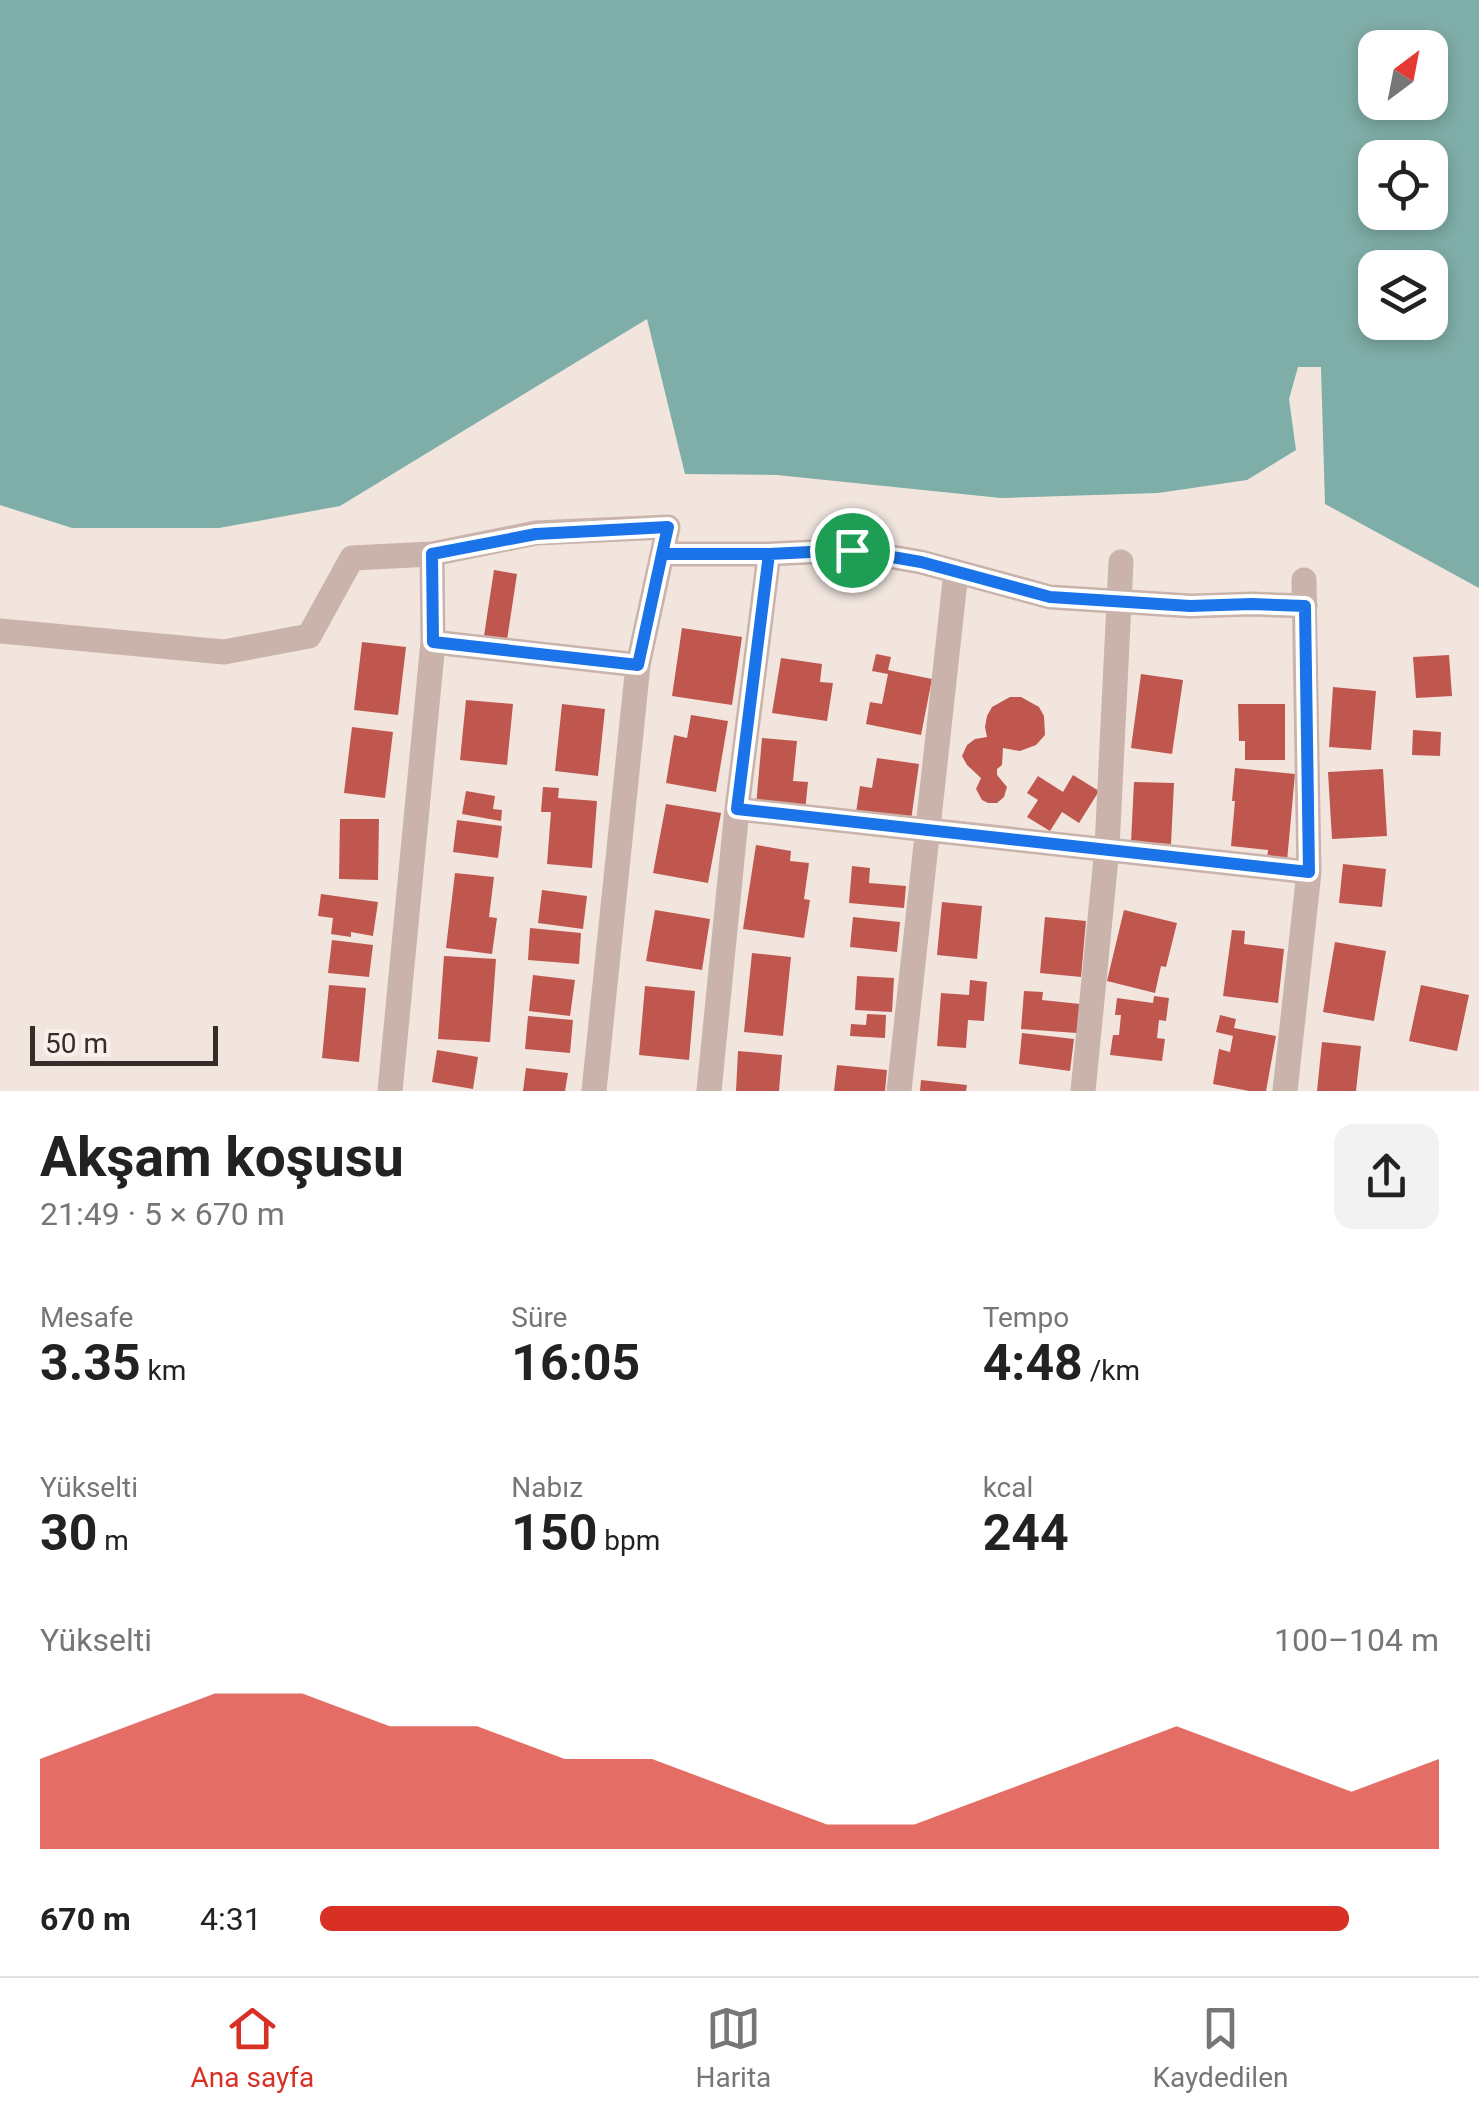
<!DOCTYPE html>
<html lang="tr">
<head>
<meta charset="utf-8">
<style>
  :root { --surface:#fff; --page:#f2f2f2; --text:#222; --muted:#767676; --line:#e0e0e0; --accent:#d93025 }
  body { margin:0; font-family:Roboto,sans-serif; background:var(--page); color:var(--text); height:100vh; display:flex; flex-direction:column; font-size:38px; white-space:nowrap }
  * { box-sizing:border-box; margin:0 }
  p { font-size:32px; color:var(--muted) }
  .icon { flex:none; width:55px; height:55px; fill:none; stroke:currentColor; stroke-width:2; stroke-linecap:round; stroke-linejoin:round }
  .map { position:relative; height:1091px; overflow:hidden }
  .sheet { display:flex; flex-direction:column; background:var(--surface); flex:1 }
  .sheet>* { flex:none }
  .needle { width:65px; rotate:32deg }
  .controls { position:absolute; left:1358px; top:30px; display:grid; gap:20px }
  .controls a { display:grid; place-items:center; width:90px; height:90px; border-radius:20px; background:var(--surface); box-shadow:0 5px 15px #0003; font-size:50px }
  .scale { position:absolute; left:30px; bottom:25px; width:188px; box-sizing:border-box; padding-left:10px; border:5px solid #372c2a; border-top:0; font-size:28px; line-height:35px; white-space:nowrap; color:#372c2a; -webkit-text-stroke:8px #f9f0eb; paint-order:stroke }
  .pin { position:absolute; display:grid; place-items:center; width:85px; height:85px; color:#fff; margin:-42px; border:5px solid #fff; border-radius:50%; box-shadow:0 2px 10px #0007 }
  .round { display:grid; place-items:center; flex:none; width:105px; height:105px; border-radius:20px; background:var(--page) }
  .headline { display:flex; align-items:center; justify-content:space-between; height:170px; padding:0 40px }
  h1 { font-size:55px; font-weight:700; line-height:75px }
  .metrics { display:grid; grid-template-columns:repeat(3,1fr); gap:15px; height:170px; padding:10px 40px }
  .metrics div { display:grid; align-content:center }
  .metrics b { font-size:50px; font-weight:700 }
  .metrics small { font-size:28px; font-weight:400 }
  .metrics p { font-size:28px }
  .chart { height:280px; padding:20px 40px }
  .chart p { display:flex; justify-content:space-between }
  .chart svg { width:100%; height:180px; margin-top:10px; fill:var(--accent); opacity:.7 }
  ul { padding:0 40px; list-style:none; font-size:32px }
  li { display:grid; grid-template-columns:160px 120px 1fr; align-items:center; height:75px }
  li i { height:25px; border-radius:12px; background:var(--accent) }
  .tabs { display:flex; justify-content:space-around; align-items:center; height:140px; border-top:2px solid var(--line); background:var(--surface); font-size:28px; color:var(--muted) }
  .tabs a { display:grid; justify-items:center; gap:5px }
  .tabs .on { color:var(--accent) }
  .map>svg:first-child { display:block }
  .water { fill:#7fada7; fill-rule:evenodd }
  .building { fill:#bf574f }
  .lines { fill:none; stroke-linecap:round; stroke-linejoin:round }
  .minor { stroke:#c9b3ab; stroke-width:25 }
  .route-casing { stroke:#fff; stroke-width:20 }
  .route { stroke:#1a73e8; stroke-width:12 }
</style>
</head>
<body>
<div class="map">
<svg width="1479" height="1091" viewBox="0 0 1479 1091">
  <rect width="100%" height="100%" fill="#f1e5de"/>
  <path class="water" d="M0,0H1479V588L1325,504L1321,367H1298L1289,399L1296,450L1247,480L1158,493L1001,498L777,475L685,474L647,319L340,506L219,528H72L0,505ZM1375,48H1430V102H1375ZM1375,158H1430V212H1375ZM1375,268H1430V322H1375Z"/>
  <path class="building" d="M494,570L517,574L507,640L484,636Z
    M682,628L742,637L732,705L672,696Z
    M362,642L406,647L398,715L354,710Z
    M876,654L891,657L888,670L932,679L921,735L866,724L870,702L882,704L888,674L872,671Z
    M1449,655L1452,696L1416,698L1413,657Z
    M781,658L822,664L820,682L833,683L827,721L772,713Z
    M1141,674L1183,680L1172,754L1131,748Z
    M1333,687L1376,691L1371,750L1329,747Z
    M1010,697H1021L1039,707L1044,716L1045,735L1036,745L1020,751L1003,748L1002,765L997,769V775L1007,787L1004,797L997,803H988L982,800L976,789L981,778L967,765L962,756L967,745L975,739L987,737L985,727L987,716L992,707Z
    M466,700L513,704L507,765L460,760Z
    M562,704L605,709L598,776L555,771Z
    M1238,704H1285V760H1245V741H1239Z
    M691,715L728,721L716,792L666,783L674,735L687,738Z
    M352,727L393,732L385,798L344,793Z
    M1413,730L1441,732L1440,756L1412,755Z
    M762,738L797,741L793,781L808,782L805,811L756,806Z
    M877,758L919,764L911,820L856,812L860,786L872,788Z
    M1235,768L1295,774L1287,861L1267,859L1268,850L1231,846L1235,801H1232Z
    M1383,769L1387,836L1332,839L1328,772Z
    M1073,775L1099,791L1079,823L1062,812L1050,831L1027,817L1038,800L1027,793L1038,776L1063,792Z
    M1134,782L1174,783L1171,844L1131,842Z
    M543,787L559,788L558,798L597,801L592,868L547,864L551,812H541Z
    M466,791L495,796L493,809L502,810L501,821L462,814Z
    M666,804L721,813L708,883L653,873Z
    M340,819H379L378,880L339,879Z
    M457,820L502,826L498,858L453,852Z
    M756,845L791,851L790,861L809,863L804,899L810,900L804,938L743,929Z
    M1343,864L1386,869L1382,907L1339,903Z
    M852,866L870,868L869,883L906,886L904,908L849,903Z
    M455,873L494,877L489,917L497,918L492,954L446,948Z
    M542,890L587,896L583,929L538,923Z
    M321,894L378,902L373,936L351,932V937L331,934L333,918L318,916Z
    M942,902L982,906L977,959L937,955Z
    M655,910L710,919L702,970L646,961Z
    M1124,910L1177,923L1166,967L1161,966L1155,993L1107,981Z
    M853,917L900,922L897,952L850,947Z
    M1045,917L1086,921L1081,977L1040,973Z
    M530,928L581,933L579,964L528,960Z
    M1232,930L1245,931L1244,944L1284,949L1278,1003L1223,996Z
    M332,940L373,945L369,977L328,973Z
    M1335,942L1386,951L1374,1021L1323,1012Z
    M752,953L791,957L783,1036L744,1032Z
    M444,956L496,959L490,1042L438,1039Z
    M533,975L575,980L570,1016L529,1011Z
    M857,976L894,978L892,1012L855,1010Z
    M970,980L987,982L984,1021L968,1020L966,1048L937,1046L941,993L969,995Z
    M329,985L366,988L359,1062L322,1058Z
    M1421,985L1469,995L1457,1051L1409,1041Z
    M645,986L695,991L689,1060L639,1055Z
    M1024,991L1043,992L1042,1000L1080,1004L1077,1033L1021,1029Z
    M1154,996L1169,998L1166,1021L1159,1020L1157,1038L1165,1039L1162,1061L1110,1055L1113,1035H1119L1121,1015H1115L1117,998L1153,1003Z
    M867,1014L886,1015L885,1038L850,1036L851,1024L866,1025Z
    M1220,1015L1236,1019L1234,1028L1276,1036L1266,1091H1249L1213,1084L1219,1049L1230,1052L1233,1036L1216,1032Z
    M528,1016L573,1020L570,1053L525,1049Z
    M1022,1033L1074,1039L1070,1071L1019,1064Z
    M1322,1042L1361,1046L1356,1091H1317Z
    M437,1050L478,1057L473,1089L432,1082Z
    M738,1051L782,1055L779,1091H736Z
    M837,1065L887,1070L885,1091H834Z
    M526,1068L568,1073L565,1091H523Z
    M921,1080L967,1085L966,1091H920Z"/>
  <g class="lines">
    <path class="minor" d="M663,554H769L852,550L921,562L1050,597L1191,606L1252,604L1305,606
      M0,631L224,652L309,636L352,558L432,554L536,533L668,527L638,665L594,1091
      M433,642L638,665
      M737,809L1309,872
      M390,1091L433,642L432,554
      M709,1091L737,809L769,554
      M899,1091L956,572
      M1083,1091L1107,848L1121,562
      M1285,1091L1309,872L1304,580"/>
  </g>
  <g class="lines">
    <g class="route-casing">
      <path id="route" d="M852,550L769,554H662L668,527L536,534L432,554L433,642L638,665L662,554H769L737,809L1309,872L1305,606L1252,604L1190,606L1050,597L921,562L852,550"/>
    </g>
    <use href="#route" class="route"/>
  </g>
</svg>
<div class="controls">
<a><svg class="needle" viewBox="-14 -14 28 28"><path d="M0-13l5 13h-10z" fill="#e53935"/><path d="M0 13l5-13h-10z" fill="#767676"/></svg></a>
<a><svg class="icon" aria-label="locate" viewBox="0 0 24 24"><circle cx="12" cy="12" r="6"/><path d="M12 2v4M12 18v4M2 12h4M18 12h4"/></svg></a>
<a><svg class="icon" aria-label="layers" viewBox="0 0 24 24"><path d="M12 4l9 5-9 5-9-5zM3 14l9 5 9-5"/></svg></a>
</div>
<div class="scale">50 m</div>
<div class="pin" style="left:852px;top:550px;background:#1e9e55"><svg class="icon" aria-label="arrive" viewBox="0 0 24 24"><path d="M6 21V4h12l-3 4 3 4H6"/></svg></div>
</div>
<section class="sheet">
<div class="headline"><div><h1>Akşam koşusu</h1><p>21:49 · 5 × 670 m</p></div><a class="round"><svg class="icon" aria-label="share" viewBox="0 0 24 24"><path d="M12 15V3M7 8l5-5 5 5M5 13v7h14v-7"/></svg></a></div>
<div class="metrics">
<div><p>Mesafe</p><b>3.35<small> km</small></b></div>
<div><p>Süre</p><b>16:05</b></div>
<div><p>Tempo</p><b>4:48<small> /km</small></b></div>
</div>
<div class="metrics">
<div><p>Yükselti</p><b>30<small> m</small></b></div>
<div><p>Nabız</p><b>150<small> bpm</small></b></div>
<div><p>kcal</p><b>244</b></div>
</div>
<div class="chart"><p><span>Yükselti</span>100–104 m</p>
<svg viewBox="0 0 160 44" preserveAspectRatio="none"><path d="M0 44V22L10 14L20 6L30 6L40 14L50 14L60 22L70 22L80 30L90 38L100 38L110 30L120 22L130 14L140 22L150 30L160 22V44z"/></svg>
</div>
<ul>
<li><b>670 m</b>4:31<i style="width:92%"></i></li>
</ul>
</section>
<nav class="tabs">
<a class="on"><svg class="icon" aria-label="home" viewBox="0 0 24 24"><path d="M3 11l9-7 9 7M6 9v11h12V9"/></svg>Ana sayfa</a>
<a><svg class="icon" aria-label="map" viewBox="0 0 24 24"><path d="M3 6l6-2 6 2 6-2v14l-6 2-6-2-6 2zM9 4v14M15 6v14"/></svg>Harita</a>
<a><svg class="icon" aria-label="saved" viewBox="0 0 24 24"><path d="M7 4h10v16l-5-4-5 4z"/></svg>Kaydedilen</a>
</nav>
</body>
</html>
